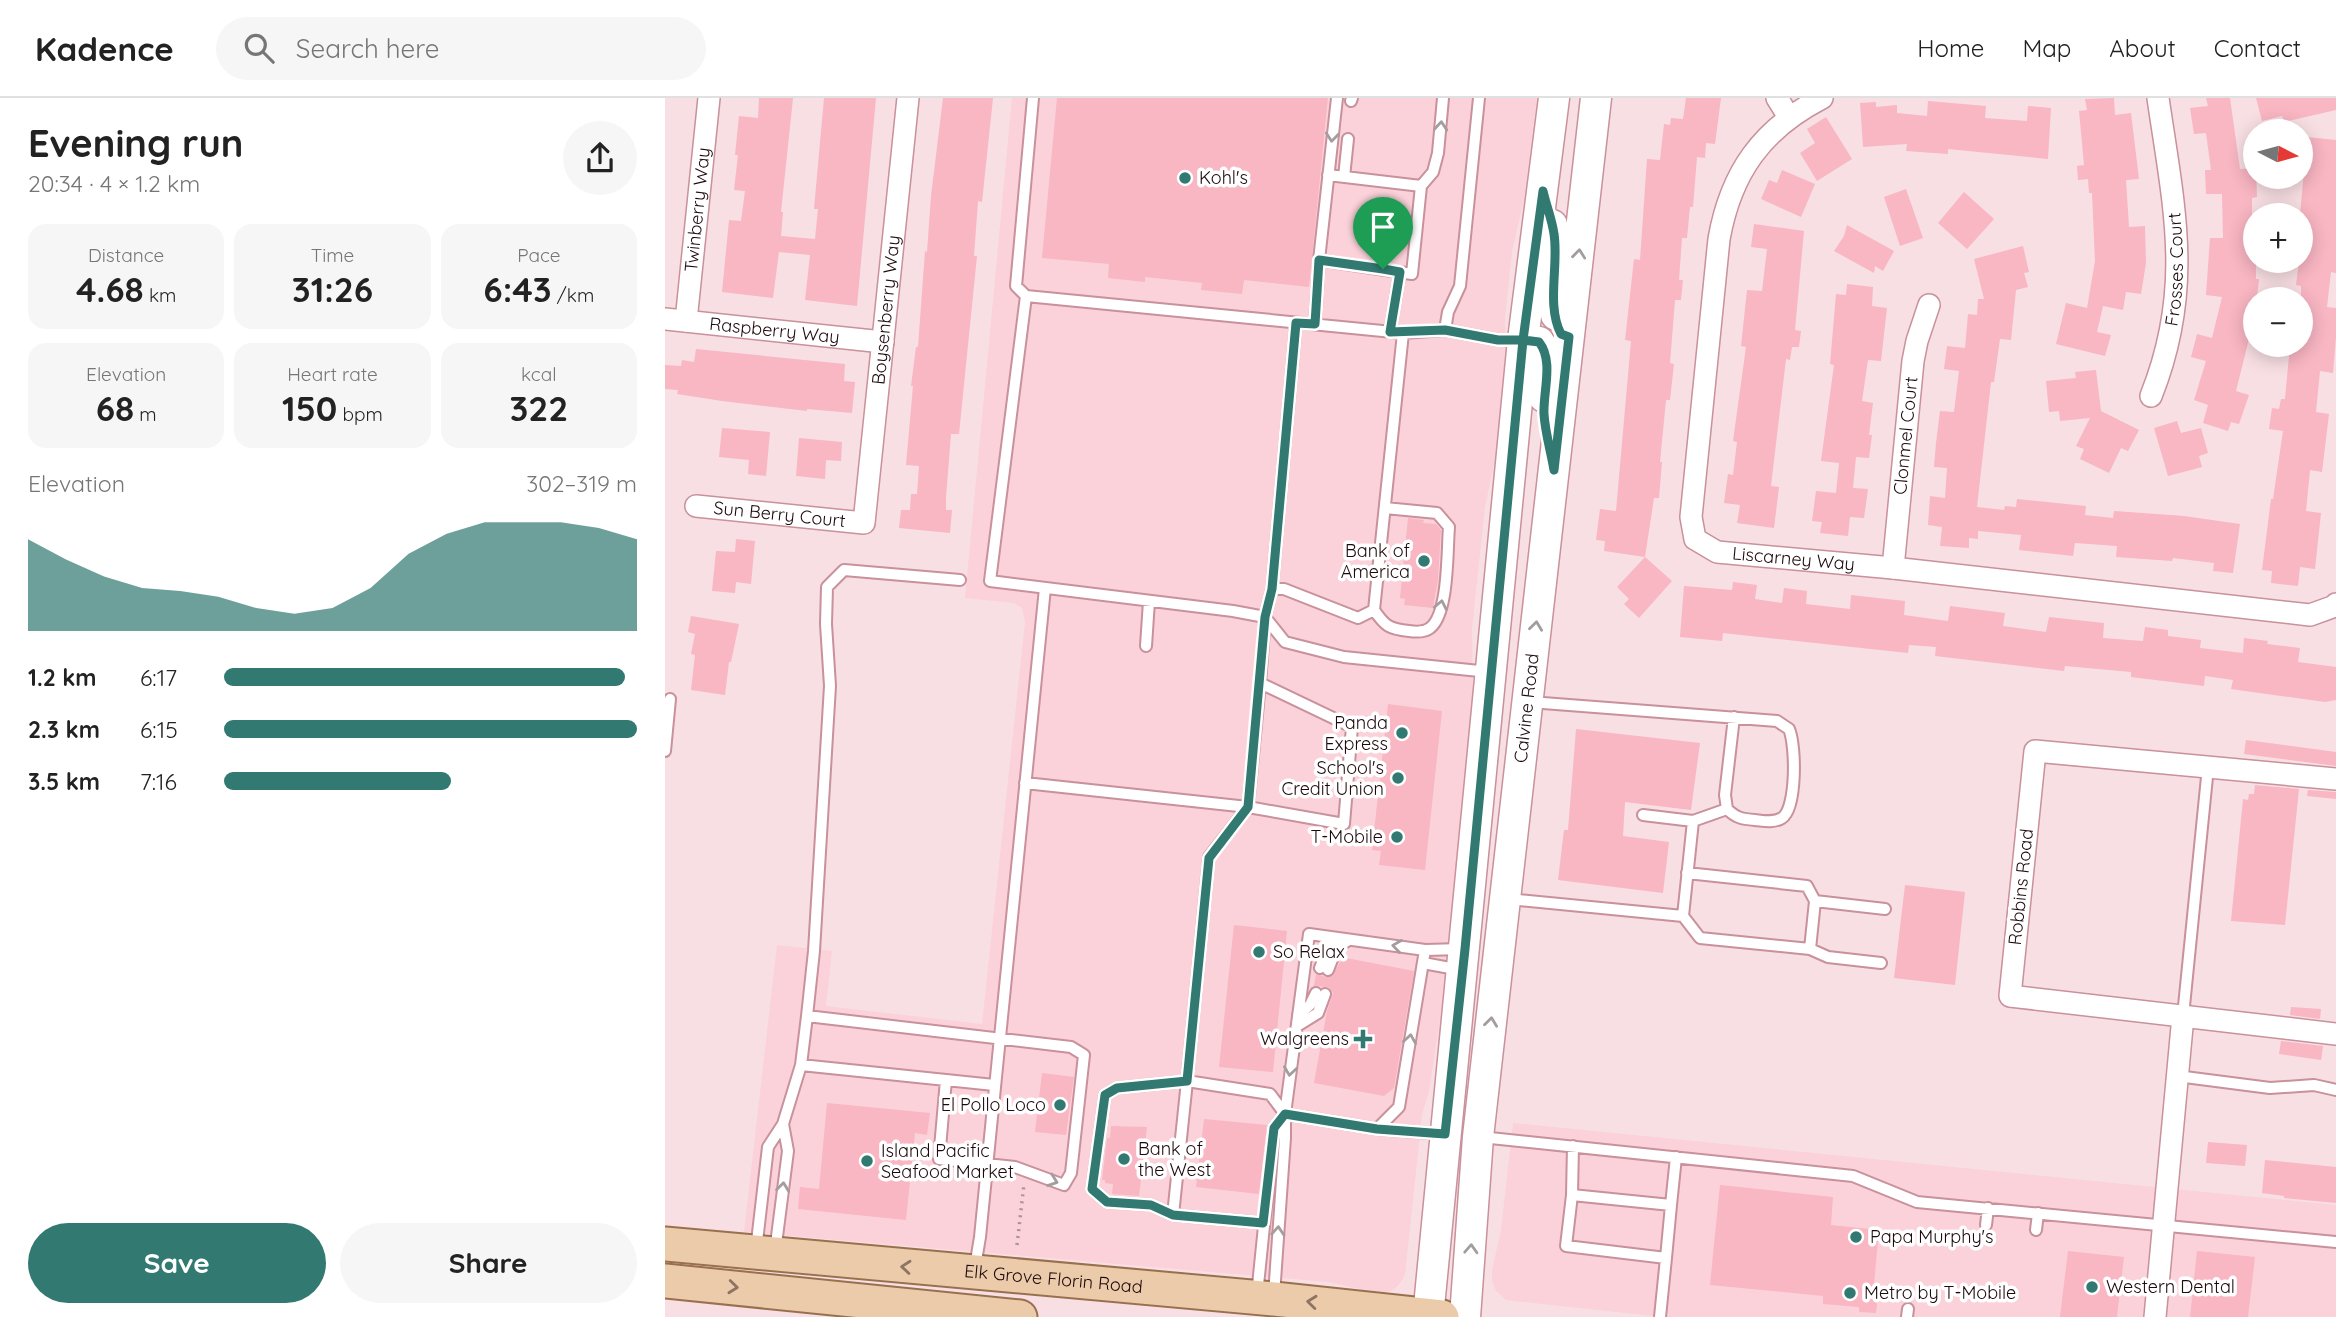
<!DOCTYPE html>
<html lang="en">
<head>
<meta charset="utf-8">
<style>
  :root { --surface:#fff; --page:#f6f6f6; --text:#222; --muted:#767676; --line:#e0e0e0; --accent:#327972 }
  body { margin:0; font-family:Quicksand,sans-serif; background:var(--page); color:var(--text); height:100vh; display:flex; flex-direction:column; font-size:26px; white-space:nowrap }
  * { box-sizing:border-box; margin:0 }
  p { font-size:23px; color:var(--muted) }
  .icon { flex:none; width:38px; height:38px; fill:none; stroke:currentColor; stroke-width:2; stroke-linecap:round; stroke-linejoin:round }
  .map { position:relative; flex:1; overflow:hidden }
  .sheet { display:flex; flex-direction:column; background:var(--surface); width:665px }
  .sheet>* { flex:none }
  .needle { width:46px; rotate:96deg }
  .buttons { position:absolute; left:1578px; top:21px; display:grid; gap:14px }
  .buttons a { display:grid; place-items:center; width:70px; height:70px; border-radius:50%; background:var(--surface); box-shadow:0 4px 18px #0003; font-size:35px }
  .pin { position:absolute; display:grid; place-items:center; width:60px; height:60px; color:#fff; margin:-72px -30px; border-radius:50% 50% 50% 0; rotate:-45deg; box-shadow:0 0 7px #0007 }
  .pin .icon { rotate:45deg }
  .round { display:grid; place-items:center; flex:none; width:74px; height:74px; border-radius:37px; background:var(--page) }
  .summary { display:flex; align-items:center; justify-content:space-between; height:119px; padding:0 28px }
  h1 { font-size:38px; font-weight:700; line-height:52px }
  .metrics { display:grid; grid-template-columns:repeat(3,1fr); gap:10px; height:119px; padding:7px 28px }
  .metrics div { display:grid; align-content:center; border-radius:18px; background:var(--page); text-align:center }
  .metrics b { font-size:35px; font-weight:700 }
  .metrics small { font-size:19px; font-weight:400 }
  .metrics p { font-size:19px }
  .chart { height:196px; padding:14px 28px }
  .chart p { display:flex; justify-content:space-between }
  .chart svg { width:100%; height:126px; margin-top:7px; fill:var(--accent); opacity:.7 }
  .cta { display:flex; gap:14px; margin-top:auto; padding:14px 28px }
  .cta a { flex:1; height:80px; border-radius:42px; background:var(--accent); color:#fff; font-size:28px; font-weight:700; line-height:80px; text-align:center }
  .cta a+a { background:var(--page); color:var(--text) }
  ul { padding:0 28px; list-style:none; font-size:23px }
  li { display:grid; grid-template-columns:112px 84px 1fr; align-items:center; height:52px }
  li i { height:18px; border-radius:9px; background:var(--accent) }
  header { display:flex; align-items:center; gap:42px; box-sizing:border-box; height:98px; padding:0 35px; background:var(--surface); border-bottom:2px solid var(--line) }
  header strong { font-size:33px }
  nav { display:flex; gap:38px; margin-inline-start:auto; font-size:24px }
  .search { width:490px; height:63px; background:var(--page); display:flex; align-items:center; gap:18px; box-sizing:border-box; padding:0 24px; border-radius:38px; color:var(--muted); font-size:26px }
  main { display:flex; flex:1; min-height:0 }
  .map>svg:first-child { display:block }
  .built { fill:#fbd2d9 }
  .building { fill:#f9b6c3 }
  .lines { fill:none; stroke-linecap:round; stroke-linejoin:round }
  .service-casing { stroke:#c8919b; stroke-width:14 }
  .minor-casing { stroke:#c8919b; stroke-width:24 }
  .secondary-casing { stroke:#c8919b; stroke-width:33 }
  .primary-casing { stroke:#99704e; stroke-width:37 }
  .path { stroke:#ab9498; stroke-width:3.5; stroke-dasharray:2 5; stroke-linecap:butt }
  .service { stroke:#fff; stroke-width:10 }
  .minor { stroke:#fff; stroke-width:21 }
  .secondary { stroke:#fff; stroke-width:30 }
  .primary { stroke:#ebcbaa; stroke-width:33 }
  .oneway { stroke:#a49d9e }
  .oneway2 { stroke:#8e7463 }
  .route-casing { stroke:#fff; stroke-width:14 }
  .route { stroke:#327972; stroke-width:9 }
  .poi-dot { fill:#327972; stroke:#fff; stroke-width:2.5 }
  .labels { text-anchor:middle; stroke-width:7; stroke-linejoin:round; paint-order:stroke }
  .poi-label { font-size:18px; fill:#1c090d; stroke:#fff; text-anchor:start }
  .street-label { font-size:18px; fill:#1c090d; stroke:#fff }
</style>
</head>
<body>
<header>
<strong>Kadence</strong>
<div class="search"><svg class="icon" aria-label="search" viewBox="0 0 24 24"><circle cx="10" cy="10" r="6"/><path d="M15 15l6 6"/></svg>Search here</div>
<nav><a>Home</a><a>Map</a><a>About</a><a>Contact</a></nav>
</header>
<main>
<section class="sheet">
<div class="summary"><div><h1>Evening run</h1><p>20:34 · 4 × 1.2 km</p></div><a class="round"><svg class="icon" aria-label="share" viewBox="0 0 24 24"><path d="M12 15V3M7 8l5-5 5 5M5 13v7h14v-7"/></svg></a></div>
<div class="metrics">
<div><p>Distance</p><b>4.68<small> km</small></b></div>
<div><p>Time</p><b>31:26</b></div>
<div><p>Pace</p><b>6:43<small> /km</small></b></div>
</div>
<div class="metrics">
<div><p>Elevation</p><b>68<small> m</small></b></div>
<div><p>Heart rate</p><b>150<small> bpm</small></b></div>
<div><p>kcal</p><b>322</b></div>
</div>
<div class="chart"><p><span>Elevation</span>302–319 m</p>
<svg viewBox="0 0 160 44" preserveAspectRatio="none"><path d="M0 44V12L10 19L20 25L30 29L40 30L50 32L60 36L70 38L80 36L90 29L100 17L110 10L120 6L130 6L140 6L150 8L160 12V44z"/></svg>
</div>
<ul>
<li><b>1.2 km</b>6:17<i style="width:97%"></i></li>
<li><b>2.3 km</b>6:15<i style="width:100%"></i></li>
<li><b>3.5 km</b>7:16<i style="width:55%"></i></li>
</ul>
<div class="cta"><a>Save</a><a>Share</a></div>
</section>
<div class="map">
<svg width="1671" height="1219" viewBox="0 0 1671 1219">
  <rect width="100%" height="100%" fill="#f8dfe3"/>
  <path class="built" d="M347,0H872L859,101L847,154L840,220L842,288L838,323L820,409L807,531L808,607L784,863L764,993L757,1017L740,1177L733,1188L726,1193L713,1195L663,1184L79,1134L112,847L167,853L161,908L317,926L360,524L357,510L349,505L300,500Z
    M848,1025L1671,1107V1219H997L849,1203L841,1202L831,1193L827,1183V1172L836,1132Z"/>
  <path class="building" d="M94,0H128L116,114H118L116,138L150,141L153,111H149L159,0H211L192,208L140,202L145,157L114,154L108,200L57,194L64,122L76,123L80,93L69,92L73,57H70L74,18L93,20Z
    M278,0H328L317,104L313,103L309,158H312L294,336H286L281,399V412H287L285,435L234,430L236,412H245L246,396H252L254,368L241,367L248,288H246L251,249H253L260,153L262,154L266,98Z
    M392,0H663L644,189L579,182L577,196L536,192L537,185L480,179V184L443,180L444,166L377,160Z
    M1021,0H1056L1050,46L1041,45L1040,60L1032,59L1028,109H1025L1022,140H1017L1014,182H1018L1016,202H1010L1005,265L1009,266L1005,302H1001L995,364H997L994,400H989L980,459L1007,483L974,520L959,506L964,501L952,489L980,459L939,453L940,443L931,442L935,411L951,413L966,243L960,242L969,161L975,162L982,61L995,62L999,26L1005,27L1006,20L1018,21Z
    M1449,0L1450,17L1466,15L1474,81L1461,82L1464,129L1480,128L1481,165L1476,196L1461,194L1458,212L1438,208L1432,234L1446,237L1440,258L1391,246L1401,205L1422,210L1430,163L1427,95H1424L1423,81L1413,82L1412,68L1419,67L1414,13L1422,12L1420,1Z
    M1541,0H1565L1575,71L1591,70L1592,99L1587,100V131H1591V181H1594L1590,217L1571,293L1584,297L1574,326L1566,324L1563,333L1538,325L1543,307L1529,302L1541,263L1526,259L1532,236L1547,240L1557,199L1541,197L1545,140H1558L1557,96H1541L1540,72H1546L1541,35L1529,36L1525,10L1543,8Z
    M1591,0H1671V12L1619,24L1617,18L1597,23Z
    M1263,3L1321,8L1320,20L1362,23L1363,8L1386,10L1383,61L1283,51V56L1241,53L1242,46L1198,49L1195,5L1211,4V9L1232,7V15L1262,18Z
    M1161,19L1187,61L1152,83L1135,55L1150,45L1142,31Z
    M1642,39L1671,42V175L1666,174L1662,209L1671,210V239L1668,275L1655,273L1651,314L1664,316L1657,374L1645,372L1641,413L1656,415L1650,471L1635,469L1633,488L1606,485L1607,473L1597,472L1606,401H1608L1618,333L1604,331L1607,310L1614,311L1616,301H1620L1625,247L1636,248V188L1631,187L1634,163H1636L1635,117Z
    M1117,72L1150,86L1136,119L1096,101L1104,82L1112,85Z
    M1241,91L1258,140L1235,148L1219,99Z
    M1299,94L1329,121L1302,151L1273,125Z
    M1089,126L1139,133L1130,232L1136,233L1134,249H1127L1125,262L1121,261L1106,388L1114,389L1109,430L1072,425L1075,407L1059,405L1063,376L1068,377L1072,344L1068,343L1081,249L1076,248L1082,192L1097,193L1102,151L1086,149Z
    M1182,127L1229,153L1218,173L1210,168L1209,175L1169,153L1179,138Z
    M1358,148L1364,174L1359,175L1363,189L1351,192L1346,242L1335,241L1329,284H1326L1312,409L1339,412L1340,408L1351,409L1352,401L1421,408L1420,417L1448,420L1449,413L1519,418L1575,426L1568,475L1548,473L1549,465L1508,460L1507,463L1451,459L1452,448L1410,445L1408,458L1354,452L1356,437L1313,433V441L1304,440V450L1275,448L1277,429L1263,427L1265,398L1280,400L1282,370L1269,369L1271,345L1275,313L1289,314L1294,273L1279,271L1282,248L1300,250L1303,216L1312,217L1313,201H1319L1309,161Z
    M1182,186L1208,189L1207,208L1222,210L1216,263L1203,262L1197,303L1208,305L1204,337H1207L1204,360L1191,359L1188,390L1203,391L1199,420L1185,419L1183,438L1155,435L1157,424L1147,423L1151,393L1171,395L1174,365L1156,363L1169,267L1165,266L1171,196L1181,197Z
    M31,251L180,266L179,283L190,284L187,315L142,311V313L57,303L12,296L13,292L0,291V267L16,268L17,262L29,264Z
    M1431,272L1436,313L1474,332L1463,353L1456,350L1444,375L1415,361L1419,351L1411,348L1425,320L1395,323L1394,313L1384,314L1381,283L1411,280L1410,274Z
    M1512,323L1516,335L1536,330L1543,355L1534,358L1537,369L1503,378L1489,330Z
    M57,330L105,334L101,378L83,376L84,362L54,359Z
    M134,340L177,344L176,363L161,362L160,381L131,378Z
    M743,420L759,422L758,425L771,426L776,432L773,482L768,510L739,507L740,501L735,500Z
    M71,441L90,443L86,486L71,484L70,495L47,493L51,453L70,454Z
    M1068,484L1092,487L1090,501L1117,505L1119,490L1142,493L1141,506L1185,511L1186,497L1240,503L1239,517L1268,521L1283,523L1285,508L1340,515L1338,528L1381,534L1384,519L1439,525L1438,540L1478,543L1480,529L1503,532V538L1536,542L1535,550L1578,555L1579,540L1603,543L1602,546L1635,550L1633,564L1671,569V602L1660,604L1566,591L1568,582L1540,578L1539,588L1466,579V574L1400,568L1399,573L1270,558L1271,549L1244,547L1243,555L1058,535L1057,543L1015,539L1019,488L1067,492Z
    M26,518L74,526L66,564H64L60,597L26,592L30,557L26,556L30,536L23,534Z
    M723,606L777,613L760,772L714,767L716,753L707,752Z
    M911,631L1035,645L1026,712L960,704L958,738L1004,744L998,795L893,782L899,732H903Z
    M1581,642L1671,654V668L1579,656Z
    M1590,687L1634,691L1620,827L1566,823L1578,701L1583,702L1584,696H1589Z
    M1643,692L1671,694V701L1642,698Z
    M1240,787L1300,794L1290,887L1229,880Z
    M569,827L622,833L608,974L554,969Z
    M681,860L749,873L729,990L719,998L649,985L662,913L668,895L663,889L649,888L651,876L661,879L667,878L675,864Z
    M1626,909L1656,911L1655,921L1625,917Z
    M1616,943L1658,948L1656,962L1614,956Z
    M377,975L409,979L401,1037L370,1034Z
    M162,1005L265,1015L262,1037L250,1035L241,1122L133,1111L135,1089L154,1091Z
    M539,1021L602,1027L594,1096L531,1089Z
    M446,1028L482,1029L474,1098L447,1096L448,1086L440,1085V1082H437L442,1040H445Z
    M1543,1044L1582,1047L1580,1068L1541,1065Z
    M1600,1062L1671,1069V1105L1619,1100V1098L1597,1095Z
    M1055,1087L1168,1099L1166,1127L1214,1132L1208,1197L1213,1198L1211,1215L1194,1214V1209L1158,1206V1198L1045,1187Z
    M1403,1153L1459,1159L1452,1219H1395Z
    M1532,1153L1590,1159L1583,1219H1525Z"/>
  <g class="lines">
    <g class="service-casing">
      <path id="service" d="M368,0L351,188L361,198L325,483L568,513L600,519L620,544L679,559L824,574
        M814,0L795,188L783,214L780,232L833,242H856
        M686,3L687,0
        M663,77L756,88L747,176L654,162L672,0
        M679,79L683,41
        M756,88L768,74L773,55L778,0
        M361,198L738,235L780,232
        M631,225L607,491H619L693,520L709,512L738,235
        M650,226L654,162
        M725,234L735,174
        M709,512C720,528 724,531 744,533C751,534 760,534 765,530C784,516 782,452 784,429L772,415L720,410
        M481,548L484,503
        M595,585L583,709L679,726L687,629L595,585L600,519L607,491
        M865,604L1112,623L1124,631C1131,647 1132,710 1117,720C1109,725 1099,723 1090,722C1077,721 1071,720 1062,711L1060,697L1069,619
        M0,653L5,601
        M360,685L583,709
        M583,709L544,759L522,983L605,996L620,1016V1040L609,1197
        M978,717L1028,723
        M1022,775L1142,788L1150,803
        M843,801L1018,818L1028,723L1062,711
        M1018,818L1035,840L1145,851L1163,859L1216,865
        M1145,851L1150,803L1220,811
        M758,865L796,872
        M655,870L664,847L672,840
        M663,872L672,849L684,842
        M633,917L645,907L651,895
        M142,918L149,853L165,588L161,526L162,489L179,472L295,482
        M1518,918L1543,669
        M632,928L653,915L660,896
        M136,967L281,982
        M1512,978L1605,990L1649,987L1671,992
        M118,1026L136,967L142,918L406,949L419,957L406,1075L399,1087L350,1069L274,1061L281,982L329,987
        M712,1031L734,1009L760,852
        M777,1036L712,1031L620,1016L644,836L760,852L797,851
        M816,1039L1188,1078L1252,1104L1671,1144
        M908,1048L907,1097L1006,1107L1011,1059
        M907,1097L901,1148L1001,1160L1006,1107
        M508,1117L486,1107L442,1104L427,1091L440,997L452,990L522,983L508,1117L598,1125
        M1321,1127L1323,1110
        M1371,1132L1373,1115
        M91,1152L103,1049L118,1026L123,1053L110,1154
        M310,1169L315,1139L380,490
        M592,1197L609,1030L620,1016
        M995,1219L1001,1160
        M1242,1219L1243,1211"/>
    </g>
    <g class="minor-casing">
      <g id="minor">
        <path d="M1112,0L1124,19"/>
        <path id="s1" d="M1157,0C1097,31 1066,74 1054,141L1026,419L1030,441L1052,454L1228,470L1645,517L1670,508L1671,506"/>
        <path id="s2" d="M0,221L218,244"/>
        <path id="s3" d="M21,223L44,0"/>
        <path id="s4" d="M1486,298C1529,190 1509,110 1493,0"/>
        <path id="s5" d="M31,408L199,425L243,0"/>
        <path id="s6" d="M1228,470L1248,263L1252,243L1264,207"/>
        <path d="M1671,681L1370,653L1345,898L1671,936"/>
        <path d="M1490,1219L1518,918"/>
      </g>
    </g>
    <g class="secondary-casing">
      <g id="secondary">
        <path d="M887,127L889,136L891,217"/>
        <path d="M858,242L874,244C885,259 880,281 879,299"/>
        <path d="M763,1219L858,242L889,0"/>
        <path id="s7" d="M800,1219L813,1039L931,0"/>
      </g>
    </g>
    <g class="primary-casing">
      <g id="primary">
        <path id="s8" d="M0,1146L609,1201L777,1219"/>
        <path d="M0,1183L355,1219"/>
      </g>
    </g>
    <path class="path" d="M352,1147L359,1086"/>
    <use href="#service" class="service"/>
    <use href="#minor" class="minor"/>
    <use href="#secondary" class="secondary"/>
    <use href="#primary" class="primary"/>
  </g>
  <defs><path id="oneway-chevron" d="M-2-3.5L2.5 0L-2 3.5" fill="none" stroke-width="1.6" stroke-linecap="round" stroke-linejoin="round" transform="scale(1.75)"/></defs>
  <g class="oneway">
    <use href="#oneway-chevron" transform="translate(776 28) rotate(-85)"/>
    <use href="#oneway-chevron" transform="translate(667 39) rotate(96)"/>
    <use href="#oneway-chevron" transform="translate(914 156) rotate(-84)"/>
    <use href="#oneway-chevron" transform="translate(776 507) rotate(-79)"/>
    <use href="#oneway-chevron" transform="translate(871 528) rotate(-83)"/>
    <use href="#oneway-chevron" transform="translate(732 848) rotate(-172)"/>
    <use href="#oneway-chevron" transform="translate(826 924) rotate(-83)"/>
    <use href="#oneway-chevron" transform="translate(745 941) rotate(-81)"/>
    <use href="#oneway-chevron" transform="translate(625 973) rotate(98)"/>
    <use href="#oneway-chevron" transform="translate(388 1083) rotate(19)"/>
    <use href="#oneway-chevron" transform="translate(118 1089) rotate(-83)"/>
    <use href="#oneway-chevron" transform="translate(613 1133) rotate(-86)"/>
    <use href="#oneway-chevron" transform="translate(806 1151) rotate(-87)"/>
  </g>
  <g class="oneway2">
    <use href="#oneway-chevron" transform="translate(241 1169) rotate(-175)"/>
    <use href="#oneway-chevron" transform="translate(68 1189) rotate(6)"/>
    <use href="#oneway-chevron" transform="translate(647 1204) rotate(-174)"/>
  </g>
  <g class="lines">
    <g class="route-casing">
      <path id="route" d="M718,171L654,162L650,226L631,225L607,491L600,519L583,709L544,760L522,983L452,990L440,997L427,1091L442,1104L486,1107L508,1117L598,1125L609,1030L620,1016L712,1031L780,1036L800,851L858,242L874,244C889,263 878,293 879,316C880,334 886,354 889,372L904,239L896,236C881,207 894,167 889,136C887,121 881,107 878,93L858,242H833L780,232L725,234L735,174L718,171"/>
    </g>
    <use href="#route" class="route"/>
  </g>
  <g class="poi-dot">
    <circle cx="520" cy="80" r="7"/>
    <circle cx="759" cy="463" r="7"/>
    <circle cx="737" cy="635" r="7"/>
    <circle cx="733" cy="680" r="7"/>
    <circle cx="732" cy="739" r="7"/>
    <circle cx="594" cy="854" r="7"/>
    <path d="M694.5 930.5h7v7h7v7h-7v7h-7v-7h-7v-7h7z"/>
    <circle cx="395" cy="1007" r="7"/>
    <circle cx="459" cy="1061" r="7"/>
    <circle cx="202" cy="1063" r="7"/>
    <circle cx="1191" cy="1139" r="7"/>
    <circle cx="1427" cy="1189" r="7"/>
    <circle cx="1185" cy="1195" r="7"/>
  </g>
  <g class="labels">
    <g class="poi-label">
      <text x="534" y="86">Kohl's</text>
      <text x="745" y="459" text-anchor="end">Bank of<tspan x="745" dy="21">America</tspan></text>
      <text x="723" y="631" text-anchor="end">Panda<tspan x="723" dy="21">Express</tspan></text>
      <text x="719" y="676" text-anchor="end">School's<tspan x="719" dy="21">Credit Union</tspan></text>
      <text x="718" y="745" text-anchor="end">T-Mobile</text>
      <text x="608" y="860">So Relax</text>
      <text x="684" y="947" text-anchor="end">Walgreens</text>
      <text x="381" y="1013" text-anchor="end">El Pollo Loco</text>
      <text x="473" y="1057">Bank of<tspan x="473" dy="21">the West</tspan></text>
      <text x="216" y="1059">Island Pacific<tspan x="216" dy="21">Seafood Market</tspan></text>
      <text x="1205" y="1145">Papa Murphy's</text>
      <text x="1441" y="1195">Western Dental</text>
      <text x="1199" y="1201">Metro by T-Mobile</text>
    </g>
    <g class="street-label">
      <text dy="6" stroke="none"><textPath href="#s3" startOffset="112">Twinberry Way</textPath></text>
      <text dy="6" stroke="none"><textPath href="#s4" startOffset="130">Frosses Court</textPath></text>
      <text dy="6" stroke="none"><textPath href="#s5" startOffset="383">Boysenberry Way</textPath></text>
      <text dy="6" stroke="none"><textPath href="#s2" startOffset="110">Raspberry Way</textPath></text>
      <text dy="6" stroke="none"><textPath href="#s6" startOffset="133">Clonmel Court</textPath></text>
      <text dy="6" stroke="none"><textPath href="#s5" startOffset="84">Sun Berry Court</textPath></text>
      <text dy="6" stroke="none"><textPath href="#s1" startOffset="586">Liscarney Way</textPath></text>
      <text dy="6" stroke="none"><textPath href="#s7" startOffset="612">Calvine Road</textPath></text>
      <text transform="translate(1356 789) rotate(-84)" y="6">Robbins Road</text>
      <text dy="6" stroke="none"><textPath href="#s8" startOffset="390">Elk Grove Florin Road</textPath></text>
    </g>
  </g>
</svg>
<div class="buttons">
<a><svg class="needle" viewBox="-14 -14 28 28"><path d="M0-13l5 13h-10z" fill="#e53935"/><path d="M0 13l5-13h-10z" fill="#767676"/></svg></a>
<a>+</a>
<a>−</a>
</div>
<div class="pin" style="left:718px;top:171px;background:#1e9e55"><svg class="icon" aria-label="arrive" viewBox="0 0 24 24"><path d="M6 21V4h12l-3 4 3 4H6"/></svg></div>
</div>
</main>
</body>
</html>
